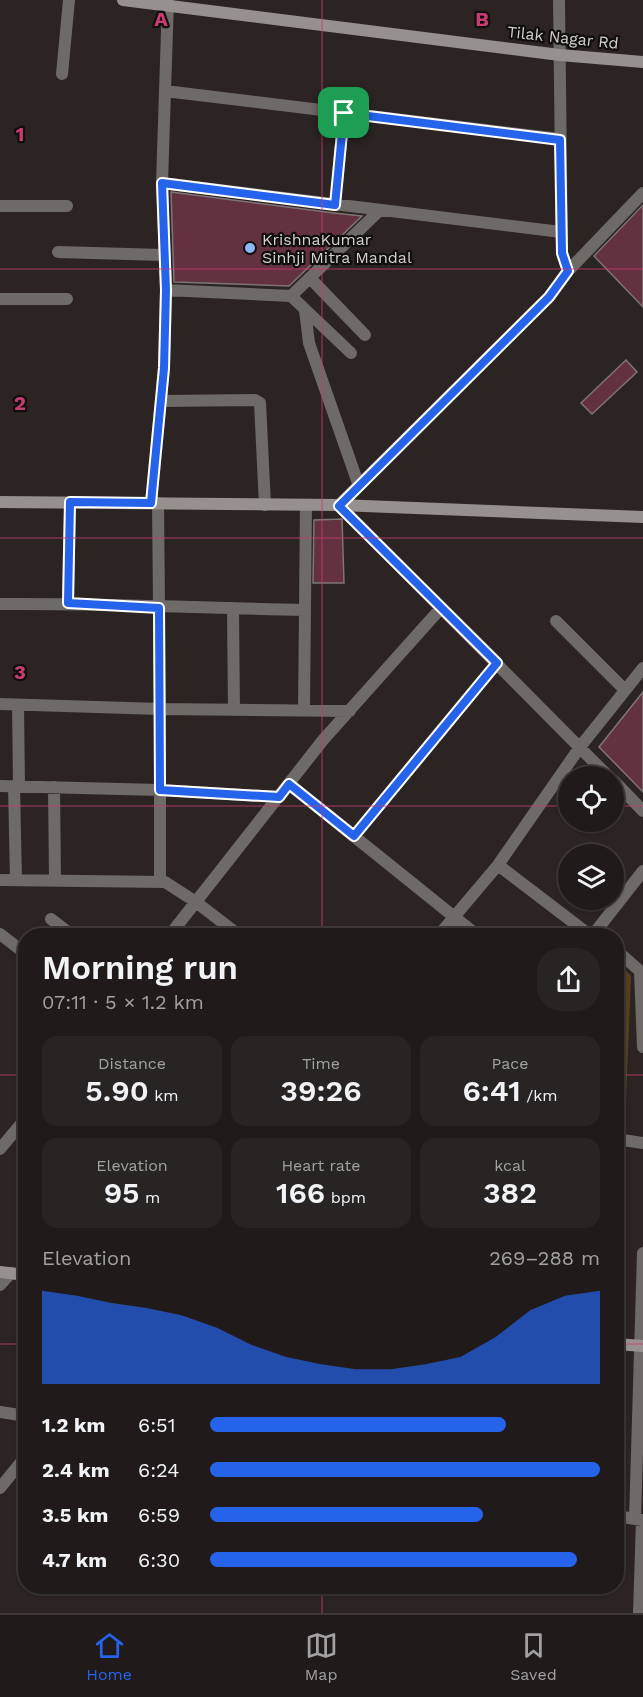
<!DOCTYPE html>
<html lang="en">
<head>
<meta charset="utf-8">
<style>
  :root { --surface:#201b1a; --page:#282423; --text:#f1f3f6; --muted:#a2a1a2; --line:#3d3939; --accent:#2563eb }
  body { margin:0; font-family:"Work Sans",sans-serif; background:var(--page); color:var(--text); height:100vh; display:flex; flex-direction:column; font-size:22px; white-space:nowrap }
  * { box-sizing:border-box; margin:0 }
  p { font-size:20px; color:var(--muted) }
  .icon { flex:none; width:33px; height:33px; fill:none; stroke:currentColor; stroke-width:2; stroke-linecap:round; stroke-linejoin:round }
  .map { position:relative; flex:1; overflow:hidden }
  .sheet { position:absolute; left:18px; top:928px; width:606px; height:666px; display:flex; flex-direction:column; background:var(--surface); border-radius:24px; box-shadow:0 2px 4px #0004,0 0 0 2px var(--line) }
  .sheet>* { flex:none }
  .fabs { position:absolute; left:558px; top:766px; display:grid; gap:12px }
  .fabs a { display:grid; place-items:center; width:66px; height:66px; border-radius:50%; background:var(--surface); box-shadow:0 2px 4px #0004,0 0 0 2px var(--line); font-size:30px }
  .pin { position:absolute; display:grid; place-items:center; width:51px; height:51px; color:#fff; margin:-26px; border-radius:12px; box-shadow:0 3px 9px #0006 }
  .round { display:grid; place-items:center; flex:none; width:63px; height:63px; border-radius:24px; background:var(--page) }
  .overview { display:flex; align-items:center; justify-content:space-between; height:102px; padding:0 24px }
  h1 { font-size:33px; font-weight:600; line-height:45px }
  .metrics { display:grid; grid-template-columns:repeat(3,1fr); gap:9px; height:102px; padding:6px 24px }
  .metrics div { display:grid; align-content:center; border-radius:15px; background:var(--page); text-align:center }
  .metrics b { font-size:30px; font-weight:600 }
  .metrics small { font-size:16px; font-weight:400 }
  .metrics p { font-size:16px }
  .chart { height:168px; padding:12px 24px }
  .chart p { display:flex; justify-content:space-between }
  .chart svg { width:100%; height:108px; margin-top:6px; fill:var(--accent); opacity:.7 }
  ul { padding:0 24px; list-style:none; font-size:20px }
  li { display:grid; grid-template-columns:96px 72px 1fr; align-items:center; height:45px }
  li i { height:15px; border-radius:8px; background:var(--accent) }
  .menu { display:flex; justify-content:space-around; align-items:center; height:84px; border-top:2px solid var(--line); background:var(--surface); font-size:16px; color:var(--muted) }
  .menu a { display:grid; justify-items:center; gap:3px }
  .menu .active { color:var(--accent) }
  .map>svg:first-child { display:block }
  .green { fill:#56411b }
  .building { fill:#63313f; stroke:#7e7577; stroke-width:1.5 }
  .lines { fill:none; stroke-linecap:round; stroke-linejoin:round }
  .street { stroke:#6d6a68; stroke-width:12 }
  .secondary { stroke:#96918e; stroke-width:12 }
  .route-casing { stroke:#fff; stroke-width:12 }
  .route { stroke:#2563eb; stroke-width:8 }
  .grid { fill:none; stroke:#c63d72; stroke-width:1.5; stroke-opacity:0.55 }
  .poi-dot { fill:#90b8fd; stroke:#110e0e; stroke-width:2 }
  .labels { text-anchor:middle; stroke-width:4.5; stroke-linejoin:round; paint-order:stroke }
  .street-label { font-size:16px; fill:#d4d0cf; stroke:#110e0e }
  .poi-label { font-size:16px; fill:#d4d0cf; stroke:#110e0e; text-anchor:start }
  .grid-label { font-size:20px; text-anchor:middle; font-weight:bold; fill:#c63d72; stroke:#110e0e; stroke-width:4.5; stroke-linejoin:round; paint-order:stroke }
</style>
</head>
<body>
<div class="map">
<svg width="643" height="1613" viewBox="0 0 643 1613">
  <rect width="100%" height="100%" fill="#2b2423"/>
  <path class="green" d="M617,961L631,976L625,1126L617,1125Z"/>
  <path class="building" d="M171,192L334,213L362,216L289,286L174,282Z
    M643,205V307L594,256Z
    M626,360L637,372L592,414L581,403Z
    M342,519L344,583H313L314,520Z
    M643,692V792L599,747Z"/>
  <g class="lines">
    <path class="street" d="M559,0L562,253L568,271
      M62,74L69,0
      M165,91L560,139
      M162,183L561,232
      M335,205L344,113
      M0,206H67
      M58,252L163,255
      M310,278L365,335
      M166,290L291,296L380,210
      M291,296L351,353
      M0,299H67
      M305,310L309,343L359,486
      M161,401L255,400L260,403L265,505
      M151,503L164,368L166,290L162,183L168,0
      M158,503L160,709L350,711
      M68,603L70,502
      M0,604C102,603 203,608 305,610
      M233,609L234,710
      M556,621L625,690
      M0,704L160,709V882
      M18,705L19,786
      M304,710L306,505
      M609,777L339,505L549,297L568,271L643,193
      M614,781L643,811
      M289,784L478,936
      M0,786L160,790L279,797
      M14,786L16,880
      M54,787L55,881
      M354,836L497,663
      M498,865L591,936
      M0,880L165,882L196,902L240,936
      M51,919L73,936
      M596,931L643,871
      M0,934L26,954
      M169,936L323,740L441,608
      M438,936L498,865L580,747L643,668
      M616,950L640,971L643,1047
      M616,1139L643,1143
      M0,1149L26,1118
      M0,1285L11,1273
      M0,1412L26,1416
      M0,1488L26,1456
      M616,1516L642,1520
      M635,1519L643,1253
      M639,1613L642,1520"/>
    <path class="secondary" d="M123,0L560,55L643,62
      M0,502L339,505L643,517
      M0,1272L26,1275
      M616,1344L643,1346"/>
  </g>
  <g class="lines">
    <g class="route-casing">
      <path id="route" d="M344,113L560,140L562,253L568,271L549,297L339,506L497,663L354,836L289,784L279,797L160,790L159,608L68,603L70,502L151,503L164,368L166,290L162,183L335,205Z"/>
    </g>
    <use href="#route" class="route"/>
  </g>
  <path class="grid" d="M322,0V936M0,269H643M0,538H643M0,806H568M614,806H643M0,1075H26M616,1075H643M0,1344H26M616,1344H643M322,1587V1613"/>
  <circle class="poi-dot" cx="250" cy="248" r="6"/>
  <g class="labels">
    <g class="street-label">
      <text transform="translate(563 37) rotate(6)" y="6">Tilak Nagar Rd</text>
    </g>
    <g class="poi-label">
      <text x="262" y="245">KrishnaKumar<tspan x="262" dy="18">Sinhji Mitra Mandal</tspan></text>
    </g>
  </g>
  <g class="grid-label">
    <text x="161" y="26">A</text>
    <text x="482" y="26">B</text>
    <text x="20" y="141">1</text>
    <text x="20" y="410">2</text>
    <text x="20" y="679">3</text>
  </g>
</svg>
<div class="fabs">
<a><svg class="icon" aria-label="locate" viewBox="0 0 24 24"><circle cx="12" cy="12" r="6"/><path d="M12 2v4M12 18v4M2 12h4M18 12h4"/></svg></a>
<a><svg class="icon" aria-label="layers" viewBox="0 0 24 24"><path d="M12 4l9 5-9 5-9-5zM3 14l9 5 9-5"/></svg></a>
</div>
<div class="pin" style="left:344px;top:113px;background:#1e9e55"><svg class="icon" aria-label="arrive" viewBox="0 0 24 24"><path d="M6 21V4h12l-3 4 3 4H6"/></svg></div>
<section class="sheet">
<div class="overview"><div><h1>Morning run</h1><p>07:11 · 5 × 1.2 km</p></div><a class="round"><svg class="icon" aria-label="share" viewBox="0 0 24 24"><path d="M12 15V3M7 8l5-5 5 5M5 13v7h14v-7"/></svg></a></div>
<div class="metrics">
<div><p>Distance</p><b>5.90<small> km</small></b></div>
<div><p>Time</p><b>39:26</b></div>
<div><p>Pace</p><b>6:41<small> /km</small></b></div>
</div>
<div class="metrics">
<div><p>Elevation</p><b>95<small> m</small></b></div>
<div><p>Heart rate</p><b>166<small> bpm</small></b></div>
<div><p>kcal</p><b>382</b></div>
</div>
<div class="chart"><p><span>Elevation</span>269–288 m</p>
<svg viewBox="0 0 160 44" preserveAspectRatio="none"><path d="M0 44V6L10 8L20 11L30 13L40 16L50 21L60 28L70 33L80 36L90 38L100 38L110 36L120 33L130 25L140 14L150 8L160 6V44z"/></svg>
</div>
<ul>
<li><b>1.2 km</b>6:51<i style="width:76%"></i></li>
<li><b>2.4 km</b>6:24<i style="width:100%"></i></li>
<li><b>3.5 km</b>6:59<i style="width:70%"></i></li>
<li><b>4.7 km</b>6:30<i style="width:94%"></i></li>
</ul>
</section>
</div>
<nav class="menu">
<a class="active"><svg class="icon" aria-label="home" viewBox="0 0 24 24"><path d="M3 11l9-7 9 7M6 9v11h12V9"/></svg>Home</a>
<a><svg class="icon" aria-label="map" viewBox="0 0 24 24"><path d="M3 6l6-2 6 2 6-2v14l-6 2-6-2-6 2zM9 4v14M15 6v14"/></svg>Map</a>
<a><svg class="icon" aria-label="saved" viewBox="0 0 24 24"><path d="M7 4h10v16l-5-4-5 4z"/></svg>Saved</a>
</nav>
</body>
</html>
